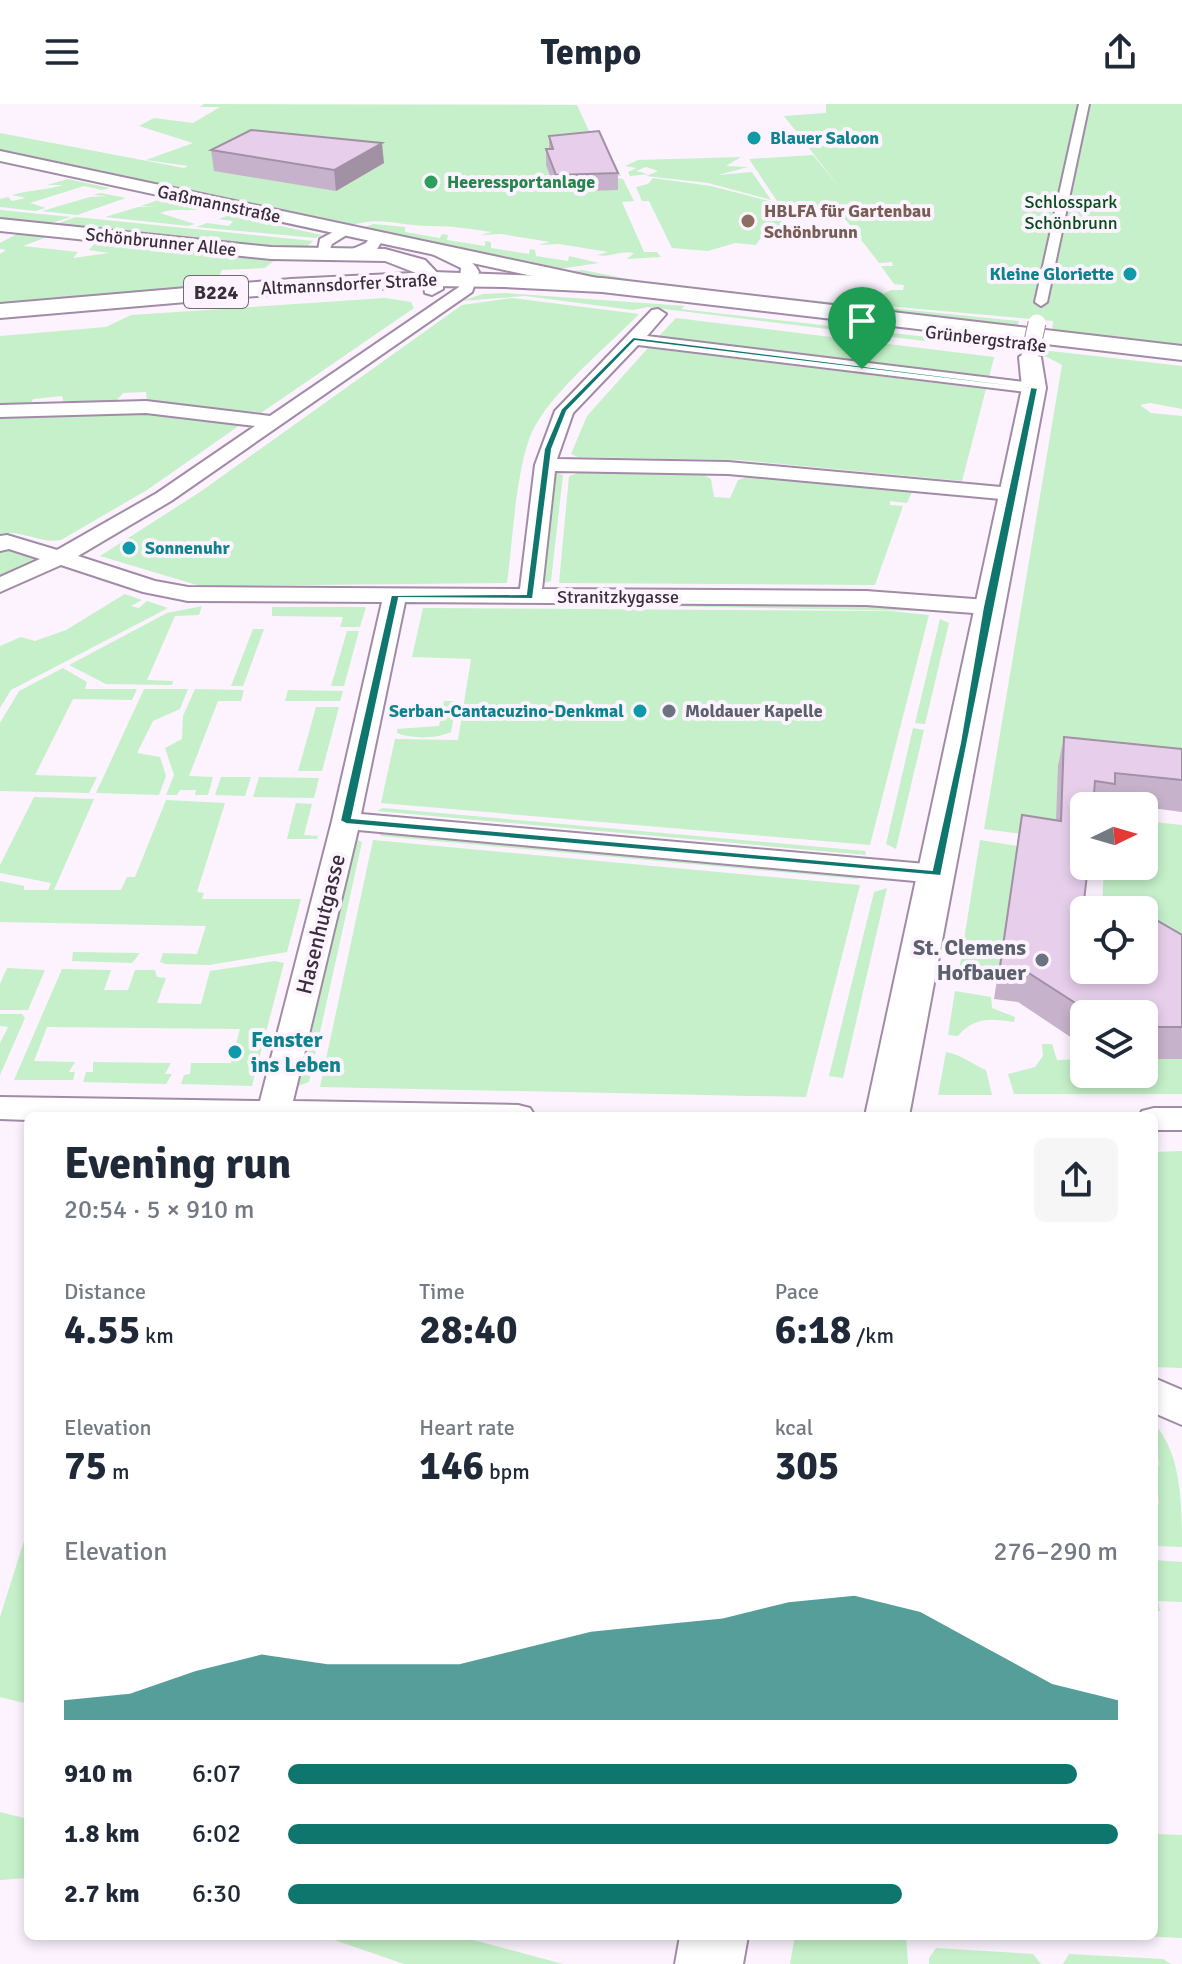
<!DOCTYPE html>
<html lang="en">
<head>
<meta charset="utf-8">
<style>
  :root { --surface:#fff; --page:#f6f6f7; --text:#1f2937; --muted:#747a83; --accent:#0f766e }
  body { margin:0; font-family:Signika,sans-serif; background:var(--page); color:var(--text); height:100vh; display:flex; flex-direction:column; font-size:30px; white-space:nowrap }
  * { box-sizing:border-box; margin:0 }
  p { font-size:26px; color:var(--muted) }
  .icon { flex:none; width:44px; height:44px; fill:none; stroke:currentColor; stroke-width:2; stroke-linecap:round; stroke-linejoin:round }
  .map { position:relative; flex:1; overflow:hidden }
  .details { position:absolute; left:24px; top:1008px; width:1134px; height:828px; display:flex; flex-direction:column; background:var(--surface); border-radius:12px; box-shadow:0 4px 12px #0003 }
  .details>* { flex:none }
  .needle { width:52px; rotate:85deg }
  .buttons { position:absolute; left:1070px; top:688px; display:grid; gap:16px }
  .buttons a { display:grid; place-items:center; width:88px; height:88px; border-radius:12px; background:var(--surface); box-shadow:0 4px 12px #0003; font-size:40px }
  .pin { position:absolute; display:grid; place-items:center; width:68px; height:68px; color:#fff; margin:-82px -34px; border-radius:50% 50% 50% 0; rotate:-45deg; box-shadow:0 0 8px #0007 }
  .pin .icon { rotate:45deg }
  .round { display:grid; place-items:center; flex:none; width:84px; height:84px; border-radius:12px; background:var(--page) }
  .headline { display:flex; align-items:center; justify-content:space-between; height:136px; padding:0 40px }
  h1 { font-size:44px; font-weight:800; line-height:60px }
  .metrics { display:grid; grid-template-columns:repeat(3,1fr); gap:12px; height:136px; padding:8px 40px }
  .metrics div { display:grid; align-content:center }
  .metrics b { font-size:40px; font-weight:800 }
  .metrics small { font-size:22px; font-weight:400 }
  .metrics p { font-size:22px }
  .chart { height:224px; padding:16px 40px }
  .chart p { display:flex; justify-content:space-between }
  .chart svg { width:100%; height:144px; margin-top:8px; fill:var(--accent); opacity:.7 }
  ul { padding:0 40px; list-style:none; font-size:26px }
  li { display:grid; grid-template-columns:128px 96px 1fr; align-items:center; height:60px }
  li i { height:20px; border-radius:10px; background:var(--accent) }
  header { display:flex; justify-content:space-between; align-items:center; height:104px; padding:0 40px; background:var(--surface); font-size:36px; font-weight:800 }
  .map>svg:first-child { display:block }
  .green { fill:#c5f0c9 }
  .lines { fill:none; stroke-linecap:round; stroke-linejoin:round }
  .pedestrian-casing { stroke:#a18ba6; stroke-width:4 }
  .minor-casing { stroke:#a18ba6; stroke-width:4 }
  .tertiary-casing { stroke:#a18ba6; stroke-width:4 }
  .primary-casing { stroke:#a18ba6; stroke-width:4 }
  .pedestrian { fill:#fff; fill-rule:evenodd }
  .minor { fill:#fff; fill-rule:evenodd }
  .tertiary { fill:#fff; fill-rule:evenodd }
  .primary { fill:#fff; fill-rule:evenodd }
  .minor-bridge-casing { stroke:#a18ba6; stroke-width:19; stroke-linecap:butt }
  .minor-bridge { stroke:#fff; stroke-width:17 }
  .wall { fill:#c7b2cb }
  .shaded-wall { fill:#a291a5 }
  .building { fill:#e7cfec; stroke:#a291a5; stroke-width:2 }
  .route { fill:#0f766e; stroke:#fff; stroke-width:2; fill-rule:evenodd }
  .culture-dot { fill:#0f9aa8; stroke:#fcf3fe; stroke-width:3 }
  .leisure-dot { fill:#2e9e5b; stroke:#fcf3fe; stroke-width:3 }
  .education-dot { fill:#8d6e63; stroke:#fcf3fe; stroke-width:3 }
  .worship-dot { fill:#6b7280; stroke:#fcf3fe; stroke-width:3 }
  .labels { text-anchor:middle; stroke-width:8; stroke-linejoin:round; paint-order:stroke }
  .far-culture-label { font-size:18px; font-weight:bold; fill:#0d838f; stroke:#fcf3fe; text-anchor:start }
  .far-leisure-label { font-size:18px; font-weight:bold; fill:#27864d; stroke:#fcf3fe; text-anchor:start }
  .far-park-label { font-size:18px; fill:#044c1a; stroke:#fcf3fe }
  .far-street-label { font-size:18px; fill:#382f3a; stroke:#fcf3fe }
  .far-education-label { font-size:18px; font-weight:bold; fill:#785e54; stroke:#fcf3fe; text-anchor:start }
  .far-worship-label { font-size:18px; font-weight:bold; fill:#5b616d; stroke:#fcf3fe; text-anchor:start }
  .shield { fill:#fcf3fe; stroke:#736a75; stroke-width:2 }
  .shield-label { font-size:20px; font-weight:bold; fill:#382f3a }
  .street-label { font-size:22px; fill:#382f3a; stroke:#fcf3fe }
  .worship-label { font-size:22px; font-weight:bold; fill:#5b616d; stroke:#fcf3fe; text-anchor:end }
  .culture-label { font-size:22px; font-weight:bold; fill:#0d838f; stroke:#fcf3fe; text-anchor:start }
</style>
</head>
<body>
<header><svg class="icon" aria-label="menu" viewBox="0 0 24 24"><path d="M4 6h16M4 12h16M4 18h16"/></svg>Tempo<svg class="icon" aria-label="share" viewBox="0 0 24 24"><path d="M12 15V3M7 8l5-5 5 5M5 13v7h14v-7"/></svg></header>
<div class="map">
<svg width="1182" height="1860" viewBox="0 0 1182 1860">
  <rect width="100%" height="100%" fill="#fcf3fe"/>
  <path class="green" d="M204,0L577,1L596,42L609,59H615L621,72H604L623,75L634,97L622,98L644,148H657L661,153L627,155L634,149C620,146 611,154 597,151L608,148L559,140L538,141L550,138L501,130L480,131L492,128C471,125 452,122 430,122C397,122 380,110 344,124L0,48V29L184,64L188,62L146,56L193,39L139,22L154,14L193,19L220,3H200Z
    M826,0H1182V244L1052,229L1053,217L863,200L891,186H903L904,181L894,180L881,162H893L892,158L879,159L839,107L849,105L779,100L749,55L813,51L840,84L784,12L826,9Z
    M741,53L726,62L748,63L718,71L752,68L771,96L708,79L646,72L658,67L646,63L636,67L648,70L630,72L628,68L637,64L625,62L638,56Z
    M653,74L711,82L773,98L779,108L777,111L787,112L771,136L760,135L756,141L735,139L708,147L672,144L649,97H642L636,83L648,80Z
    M68,75L110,84L102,86L84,82L30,99L46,104L35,107L0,103V95L8,93L12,97L26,94L12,91C29,86 48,86 63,81H47Z
    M101,89L126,94L77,111L42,107L90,93L109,92L93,91Z
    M161,95L203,104C188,109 176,103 160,109L195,120L188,122L105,113L138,103L157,102H141Z
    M0,106L71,113L42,122L0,118Z
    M230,111L322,131L316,134L196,123L207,119L229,122L233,117L218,115Z
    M76,113L313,137L302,147L50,122Z
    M374,120L405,123V128L440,134L442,130L448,131L447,136L485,142V137L491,138V144L529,150L530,145L535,146L536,152L568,157L569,152L599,159L559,165L364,123Z
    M17,130L47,133L23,142L78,148L73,154L109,149L89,146L96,138L275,156L265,164L222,166L216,178L259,179L0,202V150L6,146L0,145V139Z
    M583,166L653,180L1019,217L1017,224L619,178L559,168Z
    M506,189L685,202L681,205L1182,262V305L1150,299L1140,301L1151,309L1182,312V676L1058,663L1076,737L984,725L1062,261L1047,253L998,246L648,203L633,206L525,192L461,197L483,190Z
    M385,194L411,198L414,204L261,309L147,299L146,288L123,289L115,298L64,299L62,292L33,295L30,301L0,304V232L106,223L131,211Z
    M512,194L639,210C607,243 557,283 535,322C516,356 513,437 507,479L200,482L100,452L200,388L462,201Z
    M676,214L994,253L989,273L659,232Z
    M648,244L986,285L962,377L739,356L578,353L571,350L587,312Z
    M130,307L243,319L147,386L61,436C40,440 21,425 0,430V313Z
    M556,369L563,371L551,477L544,479Z
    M578,369L702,370L711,375L714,393L730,394L738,376L751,372L912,388L907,399L890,397V401L903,402L875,481L559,479L569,372Z
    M12,445L38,454L0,474V448Z
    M125,490L142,496L131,502L139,504L147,497L168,504L11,586L0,604V542L21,533L35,537L66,526Z
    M658,499L930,504L924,507L658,502Z
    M202,502L199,511L175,512L147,576L173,577L172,581L106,580L69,561L167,509Z
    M272,503H366L360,523H340L343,513L272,512Z
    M423,504L889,507L929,511L870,741L381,699L395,635L458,636L471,555L412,553Z
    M940,515L949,519L925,620L915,619Z
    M253,525H264L245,577L243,582H231Z
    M347,527H359L344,582H331Z
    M63,564L87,578L85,585H137L132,596L73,595L35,671L97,673L89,689L0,687V619L19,587Z
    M144,585H188L180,605L153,617L137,649L160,653L166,672L159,691L96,689Z
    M195,585L244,586L241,597H218L189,672L213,673L208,691H195L196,686H180L177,691H166L174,671L165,644L182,635L183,612Z
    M288,586L343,587L340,597H285Z
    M444,597H457L451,628C437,635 412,635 397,629V625L439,622Z
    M316,603H339L322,667H298Z
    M913,624L924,626L896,745L886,740Z
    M221,673H251L245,692L215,691Z
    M259,673L319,674L314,694L253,693Z
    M34,693L94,695L54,786H121L127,773H135L166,696L225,699L197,788L204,789L202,795H301L287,848L209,861L165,860L160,858L163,849L197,850L206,822L0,818V777L24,782V786H48L51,779L0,769V761Z
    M296,699L312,700L304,731L318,732L317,735H287Z
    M383,704L865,747L866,751L377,707Z
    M1144,717L1182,721V868L1144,845V806H1102L1104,762H1144Z
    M377,727L861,771L858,775L381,732Z
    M355,735L362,738L309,978L298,982Z
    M373,736L860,781L806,993L320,983Z
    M980,736L1017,742L997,877L992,878L958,873Z
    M887,784L843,974L829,972L874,788Z
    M73,848L140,849L132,859L72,857Z
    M275,857L284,859L252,982L181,980L184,971L190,970L191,959H231L240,925L47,923L34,957L75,958L69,968H75L73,976H14L62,865L111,866L104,886H128L135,866H155L157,873L166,874L157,899L201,900L210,867Z
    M7,864L45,866L28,906H0V880Z
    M955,887L991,893L992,904L1015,913L1014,918C992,914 973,913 958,932L948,931Z
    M0,910H22L25,914L0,971V939L8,923L0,922Z
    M1042,940H1052L1057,956L1084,955V970H1144V955H1182V990H1014L1008,970L1035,963L1043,952Z
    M946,948C963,951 971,960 986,966L992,991H938Z
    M93,958L171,959L165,970H172L166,980L83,978L86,968H93Z
    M1182,1047V1264L1154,1263V1048Z
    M1154,1320C1182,1348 1182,1405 1182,1443L1154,1442V1401L1159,1400L1154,1365L1159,1362Z
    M28,1424V1600L0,1593V1513Z
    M1154,1456L1182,1458V1498L1158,1497L1160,1507H1154Z
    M0,1708L28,1715V1774L0,1776Z
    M1154,1730L1182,1731V1834L1140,1832H1154Z
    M323,1832H458L563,1860H404Z
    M795,1832H906L908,1860H790Z
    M936,1844L1033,1850L1041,1860H929V1854Z
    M1069,1850L1163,1855L1171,1860H1063Z"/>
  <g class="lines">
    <g class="pedestrian-casing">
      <path id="pedestrian" d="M1079,0H1089L1047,198L1041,202L1035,198Z"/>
    </g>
    <g class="minor-casing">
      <path id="minor" d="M341,124L353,127L332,140L327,152H317L320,135Z
        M372,131L384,134L377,145L350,152V146L366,139Z
        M432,144C447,142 473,154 479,168L472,188L171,397L78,452L155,477L188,483L520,485L535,361L555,307L652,206L658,205L666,210L647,232L1040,280L1043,284L1034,289L638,241L573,309L557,355L728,358L1012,384L1022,390L1012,396L728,370L555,367L542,485L866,487L987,496L998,503L987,510L866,501L405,498L361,710L937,761L947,764L951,770L947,776L937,779L358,726L293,997L518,1001L530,1004L535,1012H28V1016L0,1015V993L260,997L332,717L382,498L188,497L143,488L61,461L0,488V473L40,455L9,445L0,447V432L7,431L57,446L157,389L255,322L146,309L0,313V301L146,297L270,312L459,183L461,164L432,150Z
        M1154,1004H1182V1026H1154V1012H1139L1142,1007Z
        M1154,1274L1182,1286V1321L1154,1309Z"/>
    </g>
    <g class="tertiary-casing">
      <path id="tertiary" d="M0,47L602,175L612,181L602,187L0,57Z
        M0,115L271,143L385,145L425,156L443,175V185L432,191L425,189L423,176L416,169L385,157L271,155L0,127Z
        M1030,246L1041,253L1046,284L909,1012H865L1022,284L1019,253Z
        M680,1832H748L743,1860H675Z"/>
    </g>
    <g class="primary-casing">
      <path id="primary" d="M433,168L602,174L1182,242V256L602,188L504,183L433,182L291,189L0,214V200L291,175Z"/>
    </g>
    <use href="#pedestrian" class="pedestrian"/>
    <use href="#minor" class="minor"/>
    <use href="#tertiary" class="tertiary"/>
    <use href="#primary" class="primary"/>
    <g class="minor-bridge-casing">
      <path id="minor-bridge" d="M1030,251L1037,219"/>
    </g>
    <use href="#minor-bridge" class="minor-bridge"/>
  </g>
  <path class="wall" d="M549,32L618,69V86L556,88L546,61V45H549Z
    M211,46L384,59L336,87L214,67Z
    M1064,633L1182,645V708L1144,703V702L1111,700L1110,702H1084V797L1116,805L1182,831V955H1144V910H1084V955L1078,938L1018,898L994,895L1017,742L1022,711L1056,716L1058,662Z"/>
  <path class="shaded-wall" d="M382,39L384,59L336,87L334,66Z"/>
  <path class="building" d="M251,26L382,39L334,66L211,46Z
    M599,27L618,69L556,71L546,45H553L549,32Z
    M1064,633L1182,645V676L1115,669V680L1095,677L1093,702H1084V762H1088L1084,797L1113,800L1116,805L1135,804L1139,806H1084V866H1144V809L1182,831V923H1144V910H1087L1086,906L1024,866L1000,863L1022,711L1061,717Z"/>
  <path class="route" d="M633,233L1038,284L941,772L346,720L340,717L391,491L526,490L544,345L561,305ZM635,237L1030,285L983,503L960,639L932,766L352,714L399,494L533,495L552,345L567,307Z"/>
  <g class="culture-dot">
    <circle cx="754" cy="34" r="8"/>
    <circle cx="1130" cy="170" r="8"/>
    <circle cx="129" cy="444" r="8"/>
    <circle cx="640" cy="607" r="8"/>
    <circle cx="235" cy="948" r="8"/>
  </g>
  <circle class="leisure-dot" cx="431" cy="78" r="8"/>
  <circle class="education-dot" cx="748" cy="117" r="8"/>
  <g class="worship-dot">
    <circle cx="669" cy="607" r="8"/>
    <circle cx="1042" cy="856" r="8"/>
  </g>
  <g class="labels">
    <g class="far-culture-label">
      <text x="770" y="40">Blauer Saloon</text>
      <text x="1114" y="176" text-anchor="end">Kleine Gloriette</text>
      <text x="145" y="450">Sonnenuhr</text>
      <text x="624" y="613" text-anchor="end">Serban-Cantacuzino-Denkmal</text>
    </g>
    <g class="far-leisure-label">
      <text x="447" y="84">Heeressportanlage</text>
    </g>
    <g class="far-park-label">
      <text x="1071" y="104">Schlosspark<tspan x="1071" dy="21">Schönbrunn</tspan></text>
    </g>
    <g class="far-street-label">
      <text transform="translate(219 100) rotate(12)" y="6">Gaßmannstraße</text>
      <text transform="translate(161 138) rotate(6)" y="6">Schönbrunner Allee</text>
      <text transform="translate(349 180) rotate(-3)" y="6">Altmannsdorfer Straße</text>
      <text transform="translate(986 235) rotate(7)" y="6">Grünbergstraße</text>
      <text x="618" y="499">Stranitzkygasse</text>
    </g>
    <g class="far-education-label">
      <text x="764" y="113">HBLFA für Gartenbau<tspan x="764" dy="21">Schönbrunn</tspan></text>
    </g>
    <g class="far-worship-label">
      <text x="685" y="613">Moldauer Kapelle</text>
    </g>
    <rect class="shield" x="184" y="172" width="64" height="32" rx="6"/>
    <g class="shield-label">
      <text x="216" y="195">B224</text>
    </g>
    <g class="street-label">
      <text transform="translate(320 820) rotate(-76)" y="8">Hasenhutgasse</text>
    </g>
    <g class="worship-label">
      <text x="1026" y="851">St. Clemens<tspan x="1026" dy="25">Hofbauer</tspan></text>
    </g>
    <g class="culture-label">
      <text x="251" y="943">Fenster<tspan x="251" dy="25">ins Leben</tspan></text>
    </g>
  </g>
</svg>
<div class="buttons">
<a><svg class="needle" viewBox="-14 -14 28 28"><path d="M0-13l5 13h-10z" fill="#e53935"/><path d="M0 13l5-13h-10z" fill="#747a83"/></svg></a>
<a><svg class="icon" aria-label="locate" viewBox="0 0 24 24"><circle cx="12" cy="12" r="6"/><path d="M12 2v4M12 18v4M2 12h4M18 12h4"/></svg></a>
<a><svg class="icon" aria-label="layers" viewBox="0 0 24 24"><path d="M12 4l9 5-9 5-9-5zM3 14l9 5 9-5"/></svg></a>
</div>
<div class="pin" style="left:862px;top:265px;background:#1e9e55"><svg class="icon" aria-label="arrive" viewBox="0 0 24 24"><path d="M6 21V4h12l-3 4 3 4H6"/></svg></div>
<section class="details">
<div class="headline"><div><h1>Evening run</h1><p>20:54 · 5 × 910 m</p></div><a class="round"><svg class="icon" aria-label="share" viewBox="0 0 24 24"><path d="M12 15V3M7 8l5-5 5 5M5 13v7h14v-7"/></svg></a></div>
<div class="metrics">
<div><p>Distance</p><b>4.55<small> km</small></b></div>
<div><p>Time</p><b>28:40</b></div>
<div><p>Pace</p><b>6:18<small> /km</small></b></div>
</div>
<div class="metrics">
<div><p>Elevation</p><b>75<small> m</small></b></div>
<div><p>Heart rate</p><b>146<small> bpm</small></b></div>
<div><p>kcal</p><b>305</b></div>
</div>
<div class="chart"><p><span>Elevation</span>276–290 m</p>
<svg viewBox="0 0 160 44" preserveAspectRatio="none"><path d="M0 44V38L10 36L20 29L30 24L40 27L50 27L60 27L70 22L80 17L90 15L100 13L110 8L120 6L130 11L140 22L150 33L160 38V44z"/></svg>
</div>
<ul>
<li><b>910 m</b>6:07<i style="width:95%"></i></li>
<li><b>1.8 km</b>6:02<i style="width:100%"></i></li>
<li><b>2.7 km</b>6:30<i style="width:74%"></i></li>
</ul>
</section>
</div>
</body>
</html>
